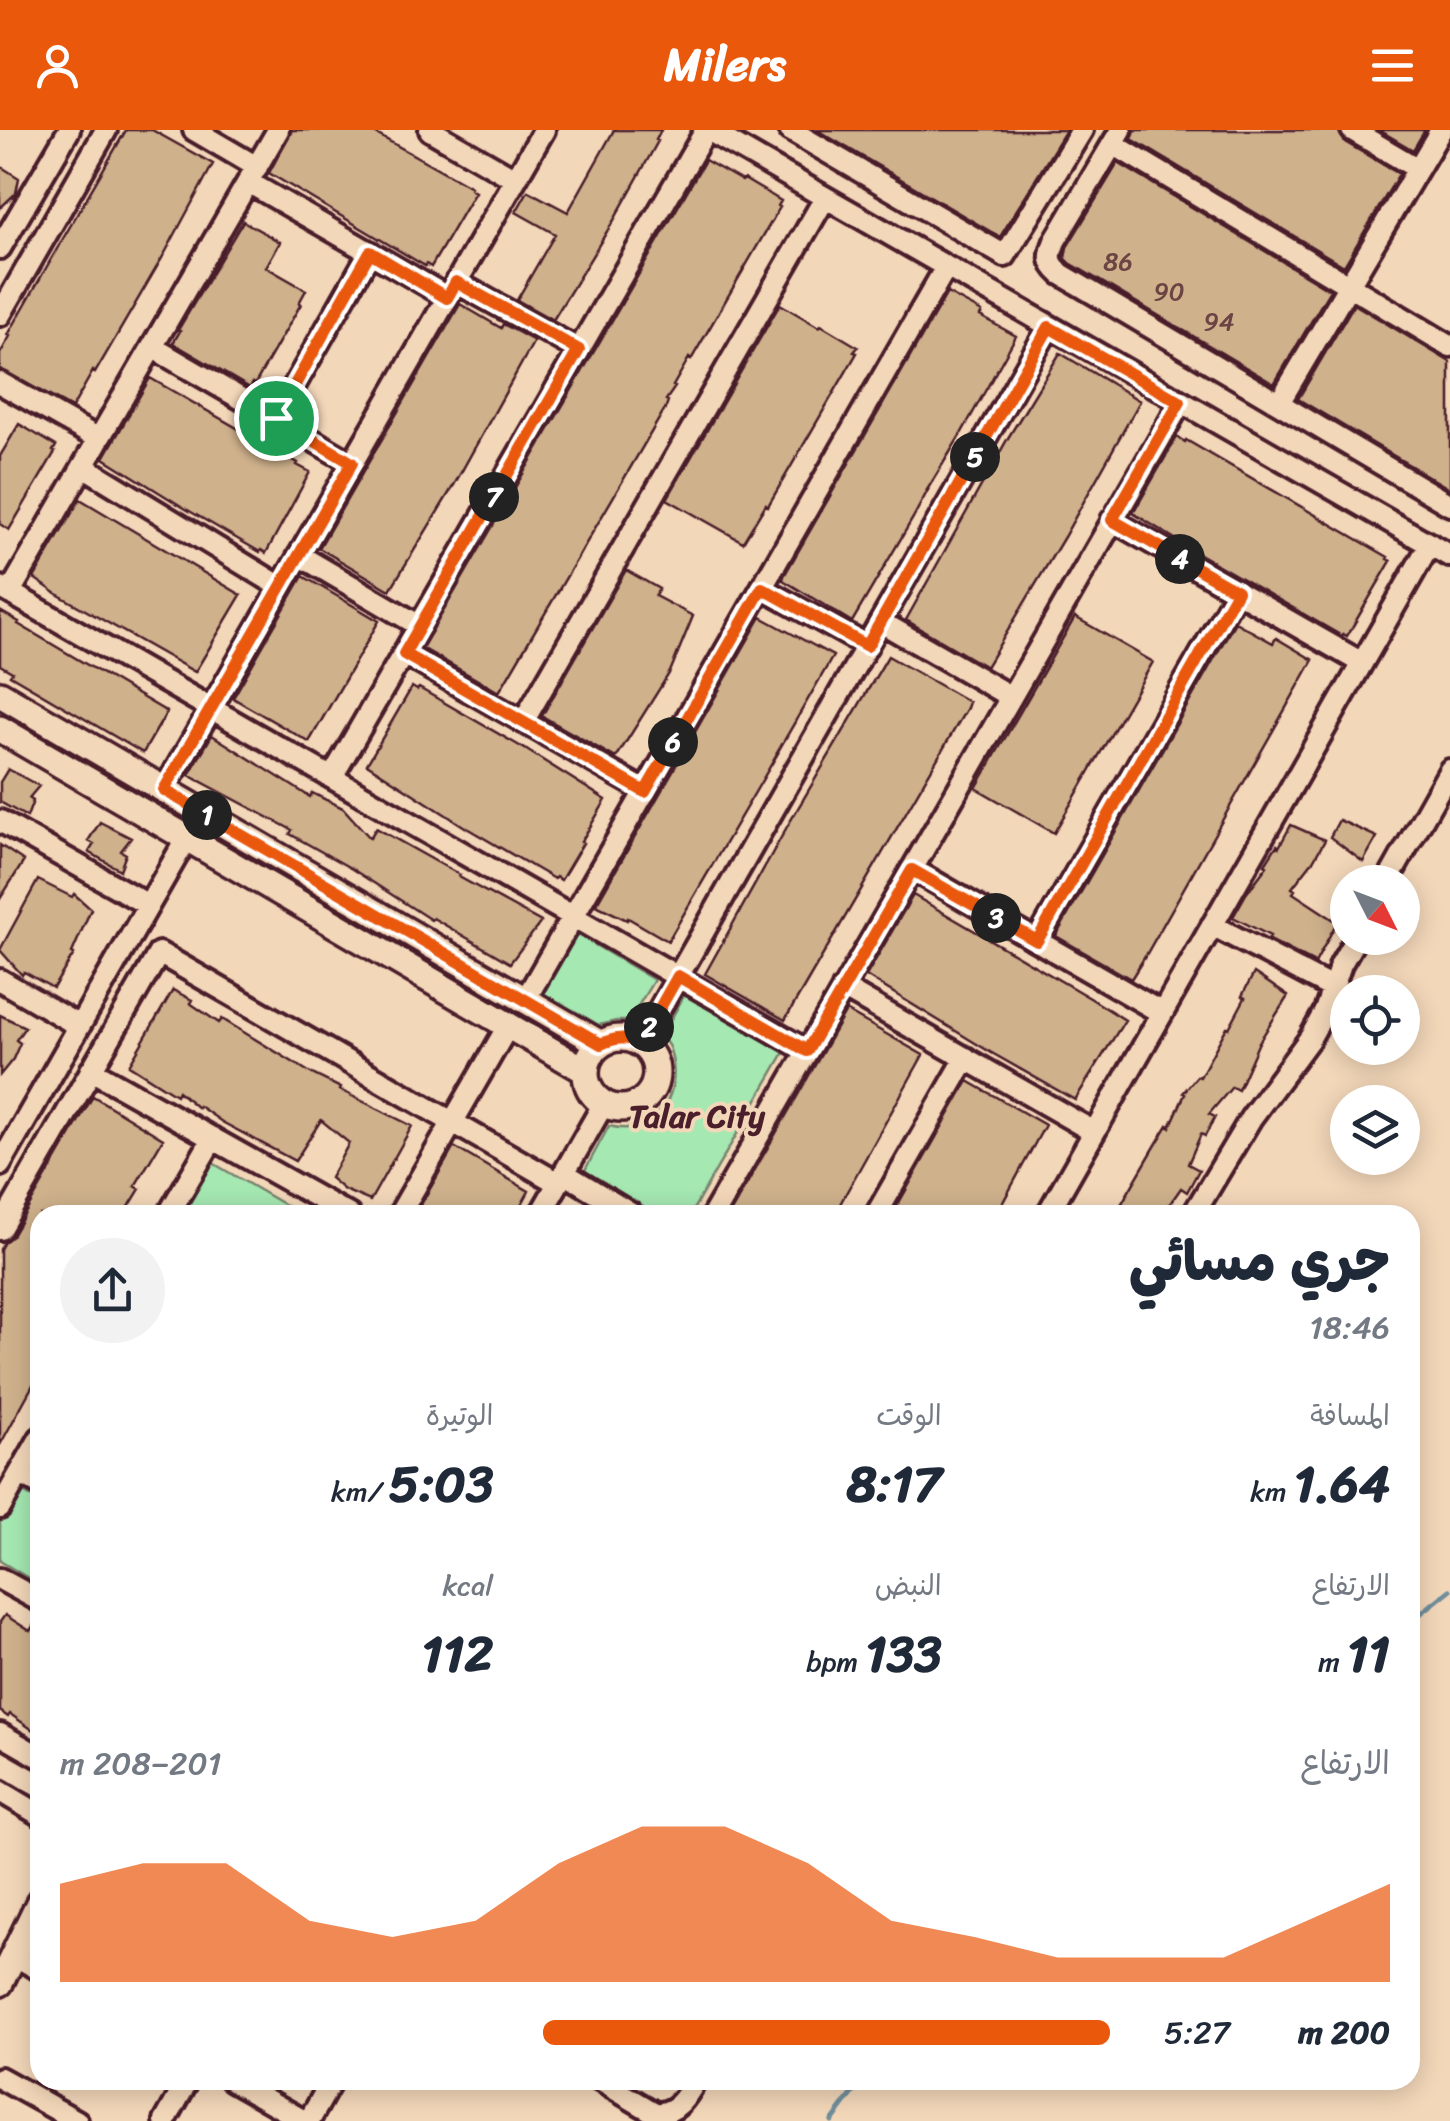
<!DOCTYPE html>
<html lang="ar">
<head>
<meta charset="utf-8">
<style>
  :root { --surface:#fff; --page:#f2f2f3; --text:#1f2937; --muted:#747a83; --accent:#ea580c }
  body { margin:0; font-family:Sriracha,"Playpen Sans Arabic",sans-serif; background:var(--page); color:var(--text); direction:rtl; height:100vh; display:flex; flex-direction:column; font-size:38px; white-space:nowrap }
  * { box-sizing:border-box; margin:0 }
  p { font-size:32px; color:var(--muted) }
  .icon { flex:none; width:55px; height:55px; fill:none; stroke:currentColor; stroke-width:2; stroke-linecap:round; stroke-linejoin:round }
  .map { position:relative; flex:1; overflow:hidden; direction:ltr }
  .panel { position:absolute; left:30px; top:1075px; width:1390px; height:885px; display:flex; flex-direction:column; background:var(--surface); border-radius:30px; box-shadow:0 5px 25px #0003; direction:rtl }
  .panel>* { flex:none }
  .needle { width:65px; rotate:132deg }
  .fabs { position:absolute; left:1330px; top:735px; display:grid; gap:20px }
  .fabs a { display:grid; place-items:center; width:90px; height:90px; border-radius:50%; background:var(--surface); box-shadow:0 5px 25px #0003; font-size:50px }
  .pin { position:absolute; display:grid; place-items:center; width:85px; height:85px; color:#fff; margin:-42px; border:5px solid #fff; border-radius:50%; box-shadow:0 2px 10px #0007 }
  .km { position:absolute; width:50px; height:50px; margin:-25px; border-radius:50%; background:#222; color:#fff; font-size:28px; line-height:50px; text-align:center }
  .round { display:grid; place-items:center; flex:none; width:105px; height:105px; border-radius:52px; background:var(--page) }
  .overview { display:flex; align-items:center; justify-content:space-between; height:170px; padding:0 30px }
  h1 { font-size:55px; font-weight:800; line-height:75px }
  .figures { display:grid; grid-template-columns:repeat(3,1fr); gap:15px; height:170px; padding:10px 30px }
  .figures div { display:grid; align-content:center }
  .figures b { font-size:50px; font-weight:800 }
  .figures small { font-size:28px; font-weight:400 }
  .figures p { font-size:28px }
  .chart { height:280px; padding:20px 30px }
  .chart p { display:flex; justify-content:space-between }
  .chart svg { width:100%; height:180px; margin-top:10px; fill:var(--accent); opacity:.7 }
  ul { padding:0 30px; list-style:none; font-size:32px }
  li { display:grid; grid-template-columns:160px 120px 1fr; align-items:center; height:75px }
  li i { height:25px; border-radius:12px; background:var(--accent) }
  header { display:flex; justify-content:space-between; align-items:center; height:130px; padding:0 30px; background:var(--accent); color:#fff; font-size:45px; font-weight:800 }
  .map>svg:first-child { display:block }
  .green { fill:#a5e8b2; stroke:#78846e; stroke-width:2.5 }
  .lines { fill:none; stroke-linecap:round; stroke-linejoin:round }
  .stream { stroke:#708e9b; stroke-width:5 }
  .building { fill:#cfb18c; stroke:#4a1f2b; stroke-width:2.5 }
  .minor-casing { stroke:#4a1f2b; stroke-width:28 }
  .tertiary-casing { stroke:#4a1f2b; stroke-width:32 }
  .minor { stroke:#f3d7b9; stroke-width:20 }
  .tertiary { stroke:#f3d7b9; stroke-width:25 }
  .route-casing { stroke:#fff; stroke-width:20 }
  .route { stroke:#ea580c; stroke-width:12 }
  .labels { text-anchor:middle; stroke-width:8; stroke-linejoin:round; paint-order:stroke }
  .number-label { font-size:25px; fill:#6b4443 }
  .neighbourhood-label { font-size:32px; font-weight:bold; fill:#4a1f2b; stroke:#f3d7b9 }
</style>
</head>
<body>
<header><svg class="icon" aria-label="menu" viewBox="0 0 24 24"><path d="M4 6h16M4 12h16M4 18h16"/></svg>Milers<svg class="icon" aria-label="person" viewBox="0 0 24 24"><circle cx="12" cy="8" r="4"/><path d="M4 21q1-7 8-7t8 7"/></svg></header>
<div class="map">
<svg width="1450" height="1991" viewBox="0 0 1450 1991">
  <rect width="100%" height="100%" fill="#f3d7b9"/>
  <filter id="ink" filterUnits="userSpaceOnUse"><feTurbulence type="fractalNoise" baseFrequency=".01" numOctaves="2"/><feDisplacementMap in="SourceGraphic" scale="20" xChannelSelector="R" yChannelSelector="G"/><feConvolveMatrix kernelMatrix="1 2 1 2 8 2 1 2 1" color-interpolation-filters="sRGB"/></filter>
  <g filter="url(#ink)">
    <path class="green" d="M573,802L654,850L629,891H616L599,895L539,861Z
      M685,864L785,921L690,1085H655L584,1042L609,996C653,1008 681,968 672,928C670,918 668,913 661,907Z
      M206,1029L302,1085H174Z
      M18,1359L40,1372V1455L0,1431V1391Z"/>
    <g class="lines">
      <path class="stream" d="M1410,1492L1450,1460
        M832,1991L863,1950"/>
    </g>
    <path class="building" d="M126,0H152L213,34L165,123L95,243L93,241L72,278L0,239V224L10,206L8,205L50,131Z
      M292,0H369L471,57L470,59L475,62L431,137L426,134L425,136L269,43Z
      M614,0H661L656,10L658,11L614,90L553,190L517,170L555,104L516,82L528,61L568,82Z
      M817,0H1066L1000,107Z
      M1135,0H1338L1345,12L1399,44L1344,136L1132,9Z
      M1379,0H1425L1413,20Z
      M705,30L742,51L744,49L781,71L778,76L780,77L691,230L689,228L673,256L675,257L666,270L668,271L666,277L499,562L422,518Z
      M1118,33L1330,160L1274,254L1070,133L1065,128L1067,117Z
      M0,36L19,48L16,63L0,78Z
      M243,91L280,112L266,137L306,160L299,173L301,174L268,231L255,254L253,253L250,258L173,213L180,201L178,200Z
      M947,163L982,182L980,186L1016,206L961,304L927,360H928L913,388L852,492L783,450L784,446Z
      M460,174L501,198L503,194L534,211L454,355L390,460L319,418Z
      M780,174L819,197L821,195L858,217L854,222L857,223L768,376L766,374L743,412L667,369Z
      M1354,174L1450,232V359L1298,269Z
      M1060,223L1140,271L1064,407L986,537L906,490L1008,308Z
      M150,248L298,333L297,335L310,342L266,423L261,420L260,422L186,379L104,328Z
      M19,294L56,316L53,321L55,322L9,400L0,394V326Z
      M1177,307L1185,312L1186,310L1388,427L1387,429L1391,431L1347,506L1343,504L1342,506L1201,425L1133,383Z
      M80,369L241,465L195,542L57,464L34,448Z
      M626,440L659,459L655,466L693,486L670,542L616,628L542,586Z
      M303,446L379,491L309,612L233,568Z
      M0,481L19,492L18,494L167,582L143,623L10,545L12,542L0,535Z
      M761,487L833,526L777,623H778L668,811L628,788L627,790L596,775Z
      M1075,487L1153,532L1054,703L976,658Z
      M1235,492L1273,513L1276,508L1313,530L1146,825L1131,849L1056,806Z
      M888,526L969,572L967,578L785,890L705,844L788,695Z
      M412,557L417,560L419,558L525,619L606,670L581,712L583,713L561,750L556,747L554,749L465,697L367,634Z
      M212,605L310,667L312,663L343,678L370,708L376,698L460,745L459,747L541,792L510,833L433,788L431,790L352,739L290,704L292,700L189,645Z
      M8,639L39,656L29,668L33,671L27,687L0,672V652Z
      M1339,690L1377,707L1363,732L1330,707Z
      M100,692L131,708L121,721L126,724L120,740L89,722L94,714L88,711Z
      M1291,695L1325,710L1313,731L1292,758L1295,760L1293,763L1337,792L1315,833L1268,809L1270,806L1233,787L1246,764L1267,736L1265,734L1277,715L1279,717Z
      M0,715L24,731L0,769Z
      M38,750L72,767L74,764L91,779L72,823L74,824L53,858L24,842L22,845L0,820Z
      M913,765L1090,868L1125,890L1075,970L990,922L866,846Z
      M1254,843L1288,866L1259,912L1238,960L1232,957L1209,984L1215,987L1205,1006L1201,1004L1188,1034L1199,1040L1187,1062L1181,1058L1162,1085H1115L1157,1013L1168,995L1170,997L1185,964L1183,963L1197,946L1200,947L1227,897L1229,898L1245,868L1242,866Z
      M173,860L192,870L190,873L219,893L222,889L314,945L341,958L340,960L412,996L370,1071L344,1060L330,1048L349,1013L321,990L295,1031L222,992L199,976L198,978L178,961L176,965L129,935Z
      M846,881L923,925L840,1074L834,1085H729Z
      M0,885L25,897L16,910L20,913L13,929L0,945Z
      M968,951L1045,995L996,1085H892Z
      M93,966L163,1009L135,1056L140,1059L124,1085H40V1242L0,1315V1119L4,1112L12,1106Z
      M454,1017L529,1061L516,1085H415Z
      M5,1485L30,1501L40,1485V1601L34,1598L33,1600L10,1584L8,1587L0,1581V1492Z"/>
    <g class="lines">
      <g class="minor-casing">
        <path id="minor" d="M194,0L257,37
          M430,0L515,49
          M708,0L1450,426
          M790,0L1005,126L1082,0
          M1121,0L1055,111C1049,126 1048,132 1061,144L1450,375
          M1352,0L1418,39
          M1113,14L1450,216
          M248,52L447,167
          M0,118L69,0
          M456,152L579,220
          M0,185L106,0
          M152,217L352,333
          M0,253L99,309
          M1279,273L1441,0
          M276,288L370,122
          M83,336L281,457
          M1112,390L1362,533
          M299,425L420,496
          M0,457L807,921
          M762,458L867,516
          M10,462L278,0
          M881,492L1011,567
          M404,524L645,661
          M523,592L825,68
          M332,647L706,0
          M164,660L544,0
          M0,691L148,775
          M912,739L1162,883
          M1387,752L1450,640
          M1212,795L1332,858
          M1037,811L1237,461
          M0,850L79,896
          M843,858L1094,1002
          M525,870L946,137
          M640,913L1049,197
          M91,940L349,1085
          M0,1035L187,708
          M564,1043L633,1085
          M168,1085L213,1008
          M399,1085L508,896
          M540,1085L603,975
          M713,1085L1181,272
          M876,1085L966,928
          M1047,1085L1430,414
          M1193,1085L1251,988L1310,908L1325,881L1341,834L1356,808
          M0,1099L159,823L558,1053
          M20,1343L40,1355
          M0,1378L40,1308
          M0,1449L40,1471
          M0,1604L40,1627
          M0,1661L40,1685
          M14,1825L40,1840
          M0,1948L77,1991
          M232,1950L304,1991
          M599,1950L655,1983C676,1985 687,1966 696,1950
          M165,1991L188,1950
          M309,1991L332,1950"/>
      </g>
      <g class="tertiary-casing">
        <path id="tertiary" d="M0,564L601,914
          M0,599L586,941
          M586 943a35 35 0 1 1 70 0a35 35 0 1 1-70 0Z
          M0,1853L40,1771"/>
      </g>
      <use href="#minor" class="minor"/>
      <use href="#tertiary" class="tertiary"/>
    </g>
  </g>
  <g class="lines" filter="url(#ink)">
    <g class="route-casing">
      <path id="route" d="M370,122L447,168L456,152L579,220L404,524L645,662L762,458L867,516L1049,197L1180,272L1112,390L1237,461L1037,811L912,740L807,921L678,846L640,913C626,906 614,908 601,914L164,660L352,333L276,288Z"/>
    </g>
    <use href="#route" class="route"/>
  </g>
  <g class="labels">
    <g class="number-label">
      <text x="1118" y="140">86</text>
      <text x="1169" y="170">90</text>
      <text x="1219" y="200">94</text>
    </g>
    <g class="neighbourhood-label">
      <text x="697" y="997">Talar City</text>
    </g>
  </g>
</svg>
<div class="fabs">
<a><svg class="needle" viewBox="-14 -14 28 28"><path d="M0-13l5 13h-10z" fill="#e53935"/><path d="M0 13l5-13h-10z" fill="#747a83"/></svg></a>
<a><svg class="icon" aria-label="locate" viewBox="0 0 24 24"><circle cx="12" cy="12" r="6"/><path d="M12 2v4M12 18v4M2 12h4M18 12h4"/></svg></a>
<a><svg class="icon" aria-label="layers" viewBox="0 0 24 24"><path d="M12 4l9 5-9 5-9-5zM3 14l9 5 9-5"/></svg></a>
</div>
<div class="pin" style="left:276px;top:288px;background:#1e9e55"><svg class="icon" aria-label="arrive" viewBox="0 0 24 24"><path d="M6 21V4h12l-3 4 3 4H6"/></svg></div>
<b class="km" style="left:207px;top:685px">1</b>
<b class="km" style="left:649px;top:897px">2</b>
<b class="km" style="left:996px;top:788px">3</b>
<b class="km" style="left:1180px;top:429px">4</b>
<b class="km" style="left:975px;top:327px">5</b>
<b class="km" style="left:673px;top:612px">6</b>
<b class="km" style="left:494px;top:367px">7</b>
<section class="panel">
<div class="overview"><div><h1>جري مسائي</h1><p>18:46</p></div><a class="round"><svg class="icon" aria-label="share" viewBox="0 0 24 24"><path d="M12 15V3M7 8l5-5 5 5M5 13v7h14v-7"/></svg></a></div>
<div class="figures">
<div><p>المسافة</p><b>1.64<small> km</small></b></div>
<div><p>الوقت</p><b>8:17</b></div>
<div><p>الوتيرة</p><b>5:03<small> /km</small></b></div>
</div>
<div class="figures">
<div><p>الارتفاع</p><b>11<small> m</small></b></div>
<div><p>النبض</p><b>133<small> bpm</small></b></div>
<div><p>kcal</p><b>112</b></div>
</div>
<div class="chart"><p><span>الارتفاع</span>201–208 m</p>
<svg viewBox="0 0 160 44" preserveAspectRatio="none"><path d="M0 44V20L10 15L20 15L30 29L40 33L50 29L60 15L70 6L80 6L90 15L100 29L110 33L120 38L130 38L140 38L150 29L160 20V44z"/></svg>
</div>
<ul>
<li><b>200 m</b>5:27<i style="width:54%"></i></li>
</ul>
</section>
</div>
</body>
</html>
